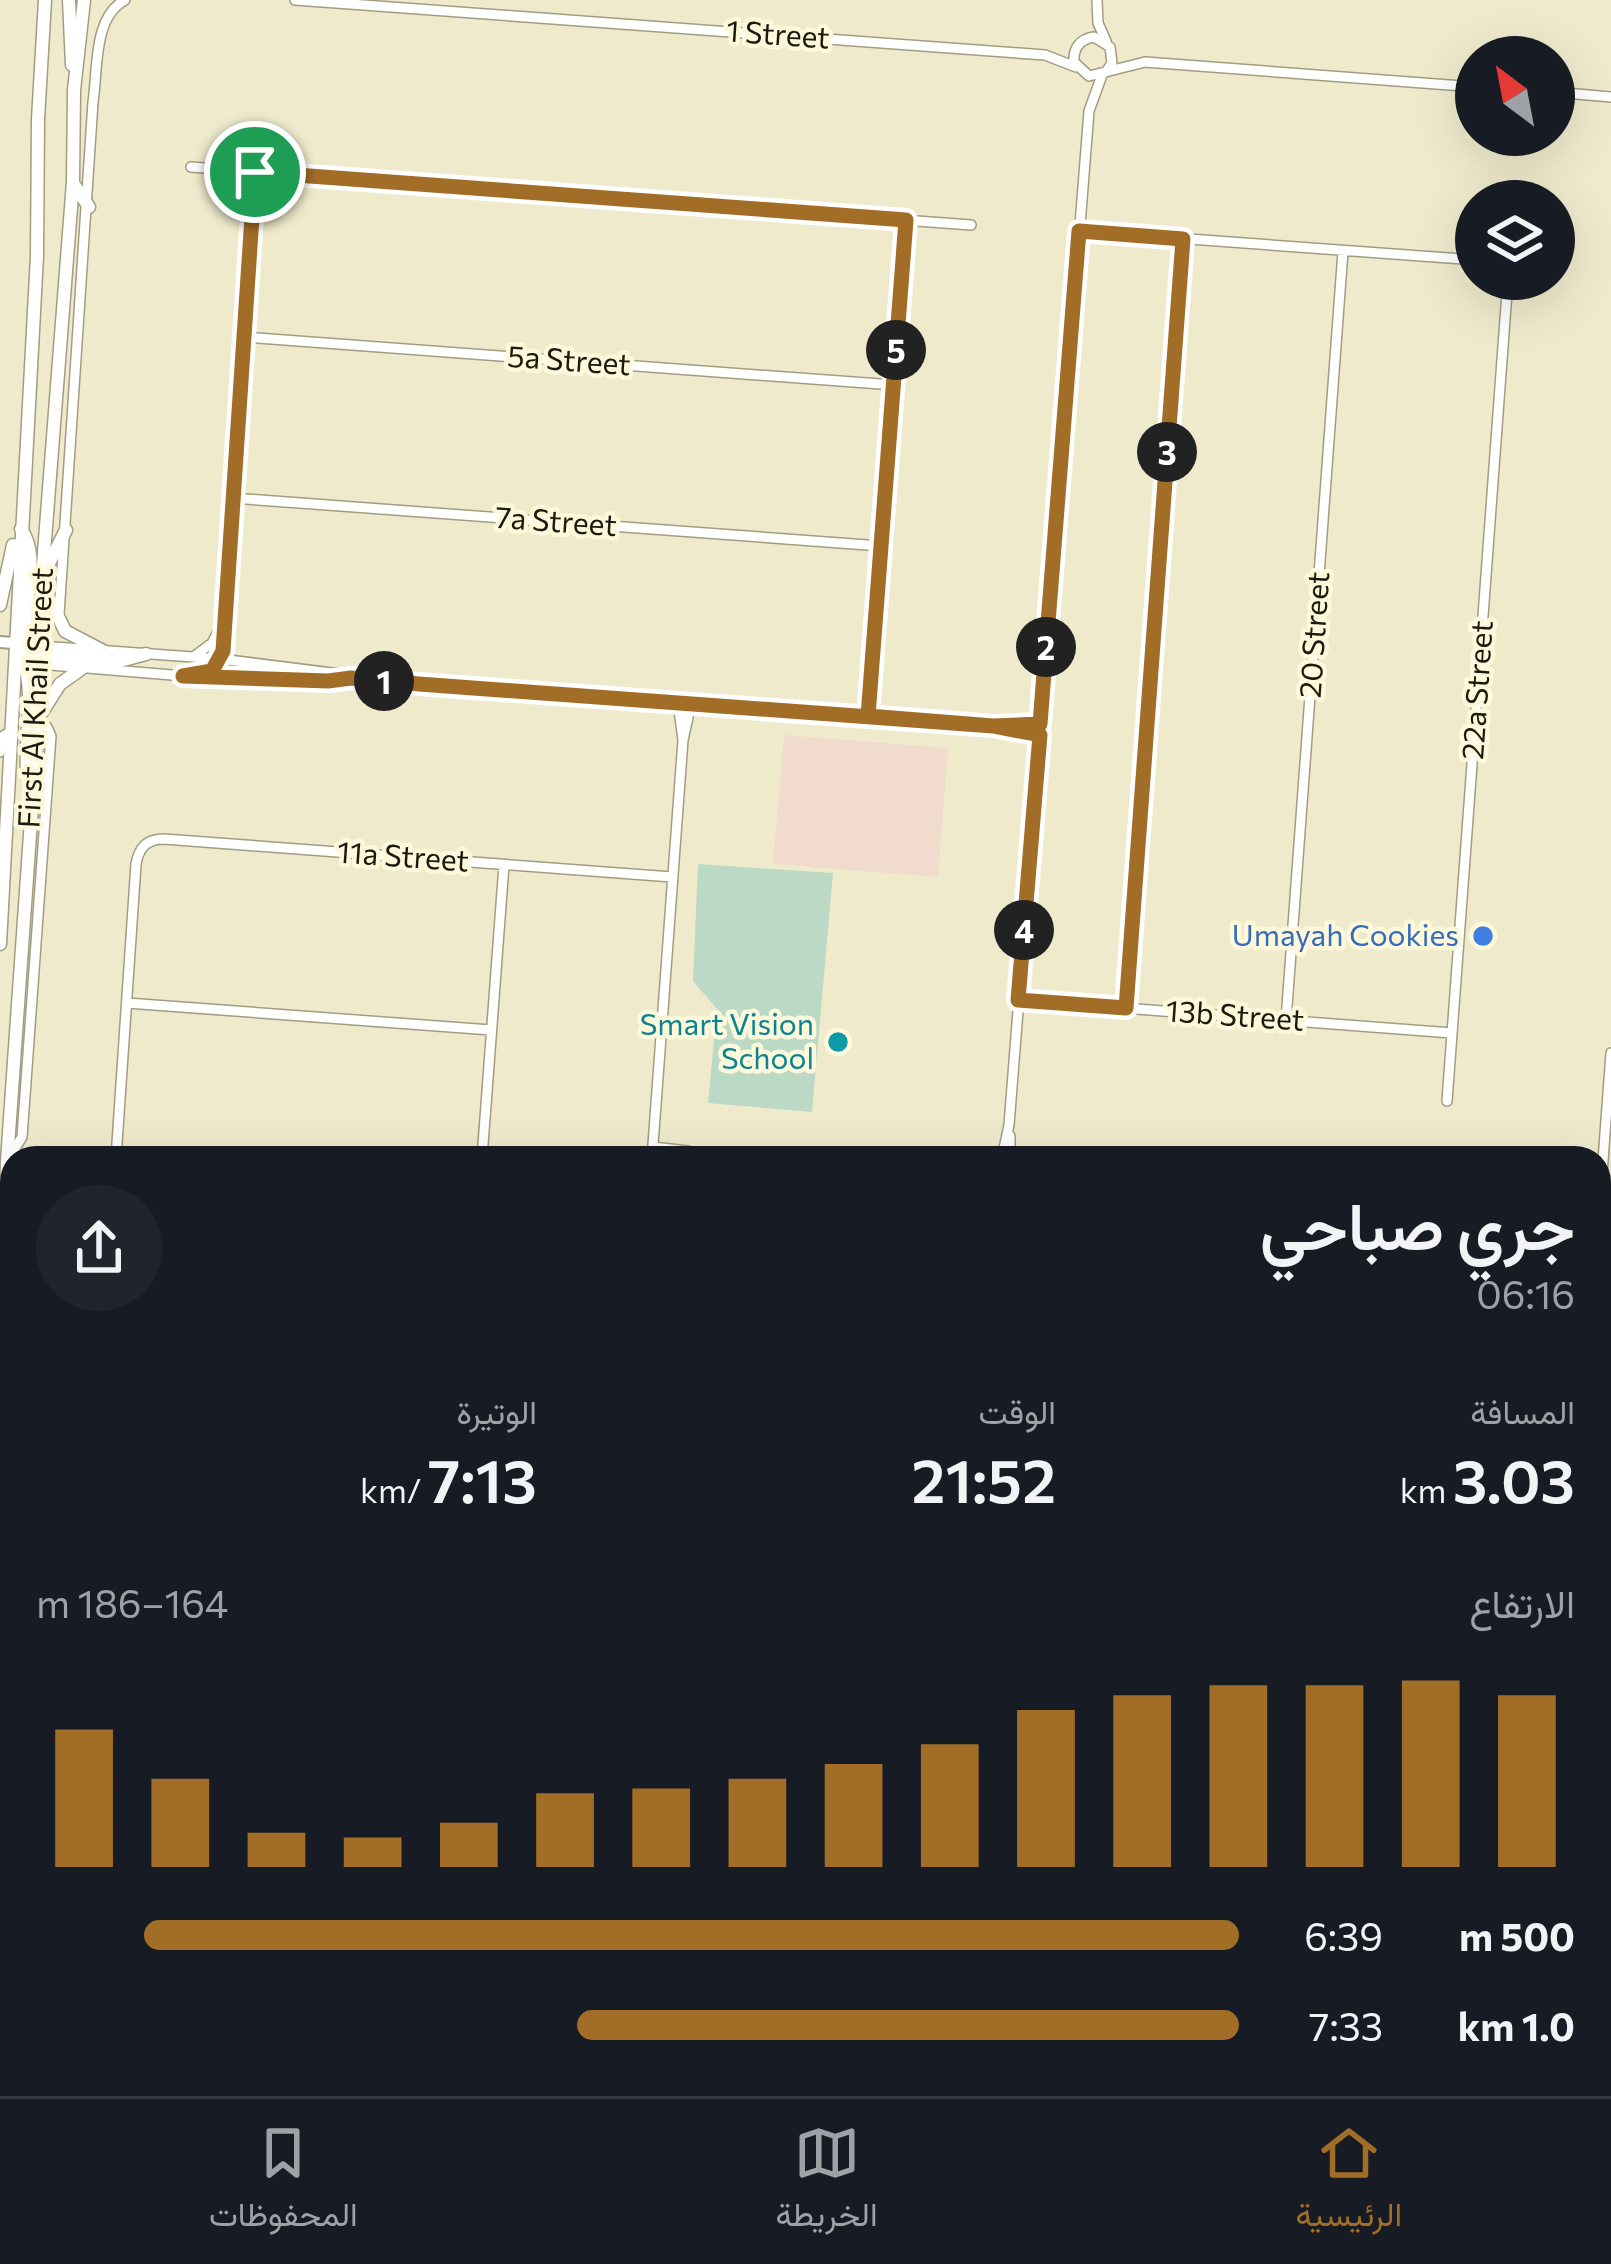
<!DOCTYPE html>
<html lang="ar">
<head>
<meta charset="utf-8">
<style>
  :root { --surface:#171b24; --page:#20242c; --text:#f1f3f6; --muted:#9ea1a6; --line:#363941; --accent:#a26d26 }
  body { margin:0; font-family:Commissioner,Vazirmatn,sans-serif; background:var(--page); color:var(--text); direction:rtl; height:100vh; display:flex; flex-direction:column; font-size:45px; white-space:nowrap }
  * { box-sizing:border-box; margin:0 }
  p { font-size:39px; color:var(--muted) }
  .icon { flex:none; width:66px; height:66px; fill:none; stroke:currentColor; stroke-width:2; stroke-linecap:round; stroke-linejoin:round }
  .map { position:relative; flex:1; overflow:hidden; direction:ltr }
  .panel { position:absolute; left:0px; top:1146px; width:1611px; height:951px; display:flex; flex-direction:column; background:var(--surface); border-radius:36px 36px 0 0; box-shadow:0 12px 48px #0002; direction:rtl }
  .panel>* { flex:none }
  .needle { width:78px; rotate:328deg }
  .tools { position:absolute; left:1455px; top:36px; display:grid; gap:24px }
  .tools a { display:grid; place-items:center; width:120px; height:120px; border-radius:50%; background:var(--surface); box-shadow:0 12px 48px #0002; font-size:60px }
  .pin { position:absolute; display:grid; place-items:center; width:102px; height:102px; color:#fff; margin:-51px; border:6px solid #fff; border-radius:50%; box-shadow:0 3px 12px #0007 }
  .km { position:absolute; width:60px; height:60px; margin:-30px; border-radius:50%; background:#222; color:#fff; font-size:33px; line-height:60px; text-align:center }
  .round { display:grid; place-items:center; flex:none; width:126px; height:126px; border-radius:63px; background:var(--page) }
  .head { display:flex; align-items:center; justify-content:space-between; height:204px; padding:0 36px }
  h1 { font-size:66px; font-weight:600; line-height:90px }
  .stats { display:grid; grid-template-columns:repeat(3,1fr); gap:18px; height:204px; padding:12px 36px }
  .stats div { display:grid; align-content:center }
  .stats b { font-size:60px; font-weight:600 }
  .stats small { font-size:33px; font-weight:400 }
  .stats p { font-size:33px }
  .chart { height:336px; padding:24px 36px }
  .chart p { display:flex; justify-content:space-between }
  .chart svg { width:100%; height:216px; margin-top:12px; stroke:var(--accent); stroke-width:6 }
  ul { padding:0 36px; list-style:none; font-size:39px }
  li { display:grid; grid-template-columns:192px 144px 1fr; align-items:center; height:90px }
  li i { height:30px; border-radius:15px; background:var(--accent) }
  .tab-bar { display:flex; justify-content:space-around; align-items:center; height:168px; border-top:3px solid var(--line); background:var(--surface); font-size:33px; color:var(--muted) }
  .tab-bar a { display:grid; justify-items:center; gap:6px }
  .tab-bar .on { color:var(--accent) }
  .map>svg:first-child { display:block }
  .education { fill:#f0dbcd }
  .green { fill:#bcd9c6 }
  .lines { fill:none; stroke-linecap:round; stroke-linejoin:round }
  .minor-casing { stroke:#a29d81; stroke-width:12 }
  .tertiary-casing { stroke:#a29d81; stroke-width:14 }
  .secondary-casing { stroke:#a29d81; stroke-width:15 }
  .minor { stroke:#fff; stroke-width:9 }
  .tertiary { stroke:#fff; stroke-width:10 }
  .secondary { stroke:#fff; stroke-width:12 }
  .route-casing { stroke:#fff; stroke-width:24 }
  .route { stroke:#a26d26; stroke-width:15 }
  .shop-dot { fill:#3f7fe0; stroke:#fef8da; stroke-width:4.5 }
  .culture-dot { fill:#0f9aa8; stroke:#fef8da; stroke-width:4.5 }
  .labels { text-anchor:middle; stroke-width:9; stroke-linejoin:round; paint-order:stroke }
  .street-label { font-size:30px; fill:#1c190f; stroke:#fef8da }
  .shop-label { font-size:30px; fill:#366cbe; stroke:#fef8da; text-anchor:end }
  .culture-label { font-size:30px; fill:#0d838f; stroke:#fef8da; text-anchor:end }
</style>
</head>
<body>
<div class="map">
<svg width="1611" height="2096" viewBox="0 0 1611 2096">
  <rect width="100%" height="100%" fill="#f0eacd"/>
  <path class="education" d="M784,735L948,748L938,877L773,864Z"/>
  <path class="green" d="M698,864L833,873L812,1112L708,1103L717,1009L693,981Z"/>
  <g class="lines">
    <g class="minor-casing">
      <path id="minor" d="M295,0L1045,55L1076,67
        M1097,0L1098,23L1106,41
        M1106,72L1112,63L1110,47L1094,37C1080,39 1073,48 1074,62L1089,76L1145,62L1476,87
        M1554,92L1611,97
        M191,167L971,225
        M1514,201V197
        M1079,231L1476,260
        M243,337L894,385
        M232,498L881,546
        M59,614L93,102C98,69 93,17 125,0
        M40,646L221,659L419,684L993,726L1040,724
        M196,655L212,643L220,628
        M39,664L184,676
        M183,676L212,671L223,651L255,172
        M201,677L334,681L351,678
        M678,703L683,740
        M869,716L906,220
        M1004,728L1040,735
        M0,752L3,736L13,730
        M1018,1000L1452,1033
        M127,1003L491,1030
        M1127,1008L1183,239
        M1286,1020L1343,251
        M1447,1101L1508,279
        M1010,1136V1158
        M653,1147L688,1151
        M652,1156L750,1158
        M116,1158L136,864C139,848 146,839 164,839L672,877
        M482,1158L504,865
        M652,1158L683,740L691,704
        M1002,1158L1009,1125L1089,111L1102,75
        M7,1161L22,1137L51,736L47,727L38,721
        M1599,1214L1611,1053
        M1599,1706L1606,1689L1611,1632
        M1599,1849L1602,1832L1611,1818
        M1599,2055L1611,2040
        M583,2085L591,2096
        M701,2085L709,2096
        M905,2085L913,2096
        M283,2096L298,2085
        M1067,2096L1082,2085
        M1339,2096L1354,2085
        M1407,2096L1423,2085
        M1558,2096L1570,2085"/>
    </g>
    <g class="tertiary-casing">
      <path id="tertiary" d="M0,642L25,644
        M1599,1363L1611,1207
        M0,1588L12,1592
        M1599,1615L1611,1444
        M0,1618L12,1623
        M1599,1745L1611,1757
        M1599,1778L1611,1779
        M1599,1791L1611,1794
        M1599,1818L1611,1807
        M541,2085L549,2096
        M566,2085L574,2096
        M1359,2096L1374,2085
        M1388,2096L1403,2085"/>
    </g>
    <g class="secondary-casing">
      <path id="secondary" d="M69,0L72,65
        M73,183L89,207
        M21,529C47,566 9,624 35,660
        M45,571L66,530
        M43,585L65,631L103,651
        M0,605L13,545
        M16,644C39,683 24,729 27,771
        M32,653L116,662L146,654
        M42,712L60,684L81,669
        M0,944L37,256L38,119L45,0
        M0,1397L7,1161L38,721L42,578L73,182L74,90L84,0
        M0,1519L12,1552
        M0,1603L12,1607
        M0,1640L12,1636"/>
    </g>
    <use href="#minor" class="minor"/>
    <use href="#tertiary" class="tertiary"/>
    <use href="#secondary" class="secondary"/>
  </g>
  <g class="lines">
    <g class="route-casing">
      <path id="route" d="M255,172L223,651L212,671L183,676L328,681L351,678L419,684L993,726L1040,724L1079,231L1183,239L1126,1008L1018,1000L1040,735L993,726L868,716L906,220L255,172"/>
    </g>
    <use href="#route" class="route"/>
  </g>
  <circle class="shop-dot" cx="1483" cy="936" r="12"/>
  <circle class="culture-dot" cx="838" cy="1042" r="12"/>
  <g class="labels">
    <g class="street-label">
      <text transform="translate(778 35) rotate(4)" y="10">1 Street</text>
      <text transform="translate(569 361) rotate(4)" y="10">5a Street</text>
      <text transform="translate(556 522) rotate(4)" y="10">7a Street</text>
      <text transform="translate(1315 635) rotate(-86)" y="10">20 Street</text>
      <text transform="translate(1478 690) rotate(-86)" y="10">22a Street</text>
      <text transform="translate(36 698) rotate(-87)" y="10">First Al Khail Street</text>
      <text transform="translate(403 857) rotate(4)" y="10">11a Street</text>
      <text transform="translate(1235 1016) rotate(4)" y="10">13b Street</text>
    </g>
    <g class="shop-label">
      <text x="1459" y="946">Umayah Cookies</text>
    </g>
    <g class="culture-label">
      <text x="814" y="1035">Smart Vision<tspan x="814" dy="34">School</tspan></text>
    </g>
  </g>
</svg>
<div class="tools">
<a><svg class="needle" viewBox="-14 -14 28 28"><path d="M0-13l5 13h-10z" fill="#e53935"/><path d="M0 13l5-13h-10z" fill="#9ea1a6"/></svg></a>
<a><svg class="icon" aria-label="layers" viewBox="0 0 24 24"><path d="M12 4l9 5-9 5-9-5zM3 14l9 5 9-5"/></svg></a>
</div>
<div class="pin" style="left:255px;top:172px;background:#1e9e55"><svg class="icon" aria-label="arrive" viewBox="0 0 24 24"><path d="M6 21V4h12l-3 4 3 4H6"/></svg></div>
<b class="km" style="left:384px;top:681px">1</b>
<b class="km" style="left:1046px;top:647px">2</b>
<b class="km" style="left:1167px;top:452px">3</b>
<b class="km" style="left:1024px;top:930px">4</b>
<b class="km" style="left:896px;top:350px">5</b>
<section class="panel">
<div class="head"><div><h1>جري صباحي</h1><p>06:16</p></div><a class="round"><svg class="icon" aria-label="share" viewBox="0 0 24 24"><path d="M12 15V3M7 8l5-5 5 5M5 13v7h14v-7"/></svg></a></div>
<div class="stats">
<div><p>المسافة</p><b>3.03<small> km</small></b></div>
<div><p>الوقت</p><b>21:52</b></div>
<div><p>الوتيرة</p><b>7:13<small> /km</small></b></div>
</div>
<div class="chart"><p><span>الارتفاع</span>164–186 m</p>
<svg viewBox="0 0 160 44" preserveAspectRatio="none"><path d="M5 44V16M15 44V26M25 44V37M35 44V38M45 44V35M55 44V29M65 44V28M75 44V26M85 44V23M95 44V19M105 44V12M115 44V9M125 44V7M135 44V7M145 44V6M155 44V9"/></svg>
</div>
<ul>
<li><b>500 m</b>6:39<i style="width:91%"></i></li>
<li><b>1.0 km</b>7:33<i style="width:55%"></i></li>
</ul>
</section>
</div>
<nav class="tab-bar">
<a class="on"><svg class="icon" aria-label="home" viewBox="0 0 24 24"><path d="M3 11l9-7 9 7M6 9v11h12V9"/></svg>الرئيسية</a>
<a><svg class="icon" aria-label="map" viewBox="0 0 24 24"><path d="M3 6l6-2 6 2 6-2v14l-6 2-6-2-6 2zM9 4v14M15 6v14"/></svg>الخريطة</a>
<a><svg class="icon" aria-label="saved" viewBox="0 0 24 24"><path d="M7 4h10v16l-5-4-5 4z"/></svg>المحفوظات</a>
</nav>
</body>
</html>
